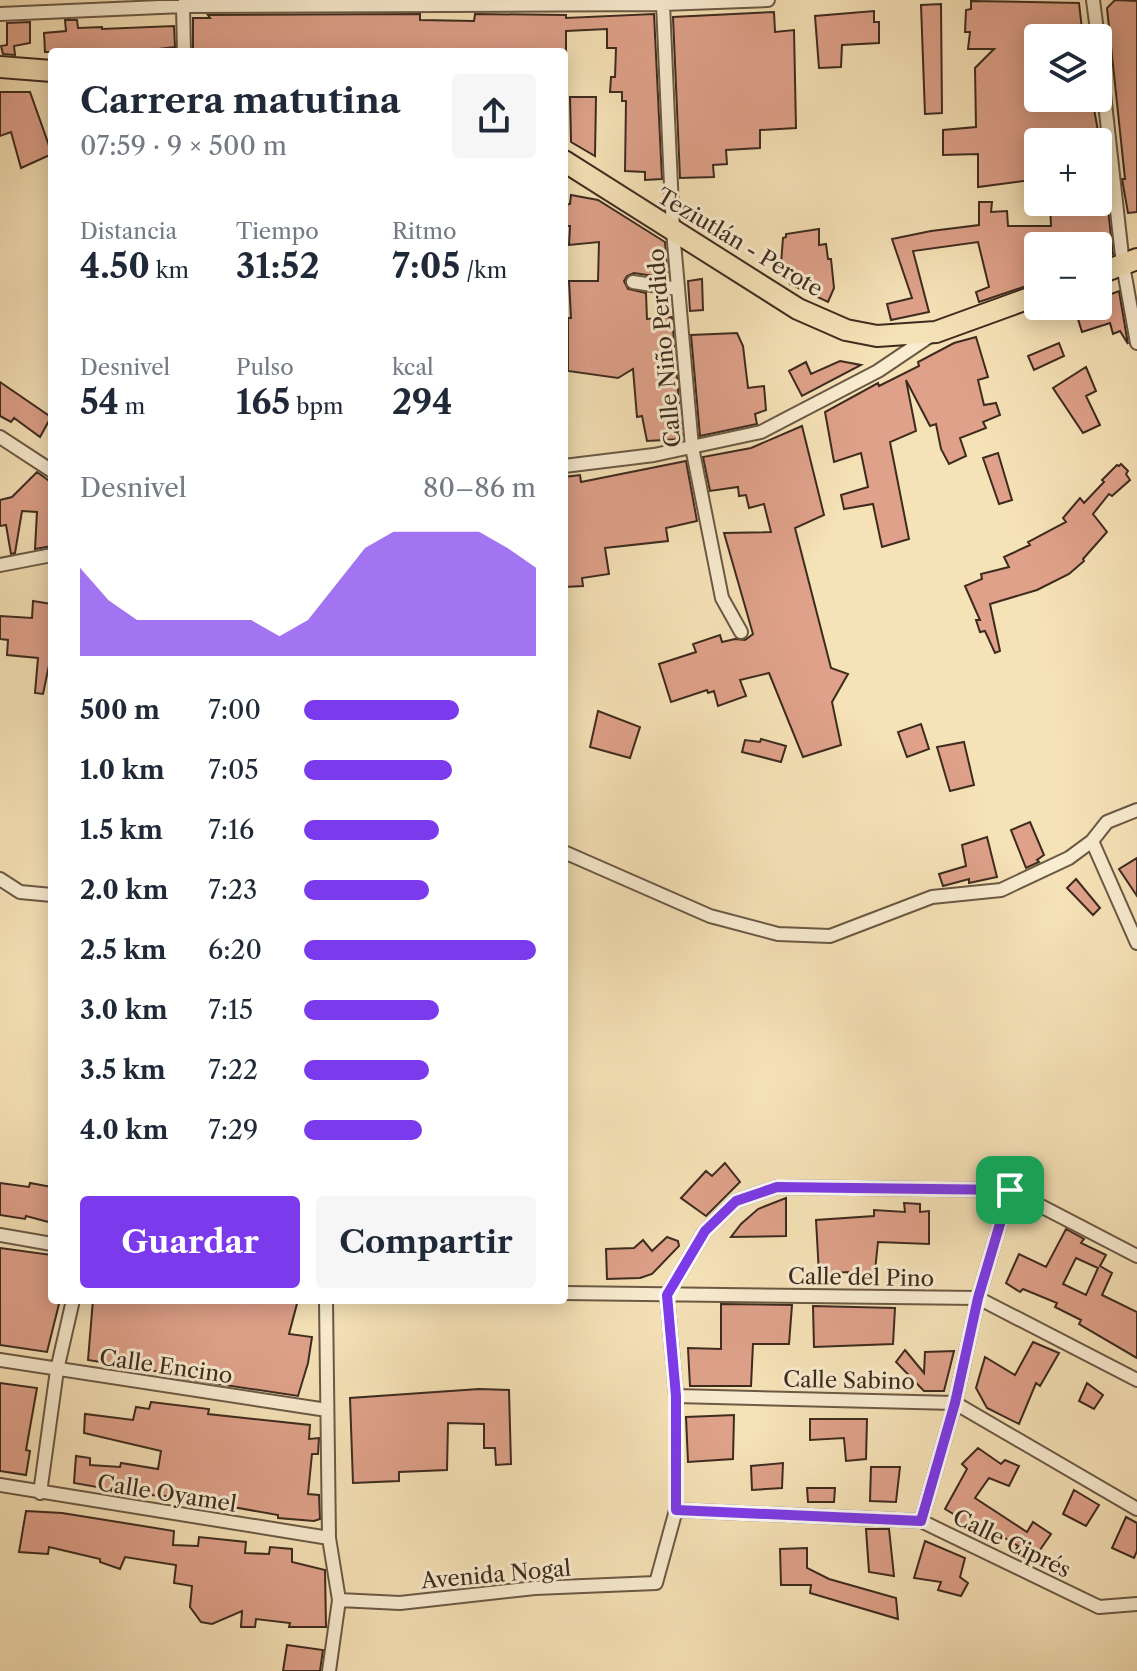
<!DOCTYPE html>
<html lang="es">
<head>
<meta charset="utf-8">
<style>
  :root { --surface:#fff; --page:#f6f6f7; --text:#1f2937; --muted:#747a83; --accent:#7c3aed }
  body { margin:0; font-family:"Libre Caslon Text",serif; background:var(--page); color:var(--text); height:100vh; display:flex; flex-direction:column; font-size:30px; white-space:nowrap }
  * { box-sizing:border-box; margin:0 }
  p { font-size:26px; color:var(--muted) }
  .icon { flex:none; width:44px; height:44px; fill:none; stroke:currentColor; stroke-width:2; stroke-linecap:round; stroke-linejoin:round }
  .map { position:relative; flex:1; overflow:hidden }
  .panel { position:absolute; left:48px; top:48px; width:520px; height:1256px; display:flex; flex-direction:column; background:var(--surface); border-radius:8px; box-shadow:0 4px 20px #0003 }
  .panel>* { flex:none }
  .fabs { position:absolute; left:1024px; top:24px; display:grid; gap:16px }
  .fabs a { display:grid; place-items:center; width:88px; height:88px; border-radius:8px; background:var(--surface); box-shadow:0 4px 20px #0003; font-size:40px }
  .pin { position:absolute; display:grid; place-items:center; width:68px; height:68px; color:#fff; margin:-34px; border-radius:16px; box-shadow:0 4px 12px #0006 }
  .round { display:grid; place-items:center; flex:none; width:84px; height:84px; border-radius:8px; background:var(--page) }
  .headline { display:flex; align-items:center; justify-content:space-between; height:136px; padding:0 32px }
  h1 { font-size:36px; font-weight:700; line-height:60px }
  .metrics { display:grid; grid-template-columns:repeat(3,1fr); gap:12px; height:136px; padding:8px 32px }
  .metrics div { display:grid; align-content:center }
  .metrics b { font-size:34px; font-weight:700 }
  .metrics small { font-size:22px; font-weight:400 }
  .metrics p { font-size:22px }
  .chart { height:224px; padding:16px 32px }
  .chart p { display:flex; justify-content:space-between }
  .chart svg { width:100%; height:144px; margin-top:8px; fill:var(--accent); opacity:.7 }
  .action { display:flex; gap:16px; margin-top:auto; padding:16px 32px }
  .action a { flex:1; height:92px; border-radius:8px; background:var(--accent); color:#fff; font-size:32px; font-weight:700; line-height:92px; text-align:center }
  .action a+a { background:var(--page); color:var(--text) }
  ul { padding:0 32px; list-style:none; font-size:26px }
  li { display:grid; grid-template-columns:128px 96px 1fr; align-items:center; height:60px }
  li i { height:20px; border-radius:10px; background:var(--accent) }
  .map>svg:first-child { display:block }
  .building { fill:#dfa18a; stroke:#3d2b1e; stroke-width:2; fill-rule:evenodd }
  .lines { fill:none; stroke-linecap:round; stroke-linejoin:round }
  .minor-casing { stroke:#6b5944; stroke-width:16 }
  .primary-casing { stroke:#3d2b1e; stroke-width:24 }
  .minor { stroke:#f9ecd0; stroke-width:12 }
  .primary { stroke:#f6e2b7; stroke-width:20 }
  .route-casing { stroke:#fff; stroke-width:16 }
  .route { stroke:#7c3aed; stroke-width:10 }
  .labels { text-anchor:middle; stroke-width:6; stroke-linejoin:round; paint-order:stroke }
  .street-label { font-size:22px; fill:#3d2b1e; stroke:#f9ecd0 }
</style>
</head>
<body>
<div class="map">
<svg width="1137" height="1671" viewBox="0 0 1137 1671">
  <rect width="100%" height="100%" fill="#f6e2b7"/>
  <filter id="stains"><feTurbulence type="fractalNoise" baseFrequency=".0025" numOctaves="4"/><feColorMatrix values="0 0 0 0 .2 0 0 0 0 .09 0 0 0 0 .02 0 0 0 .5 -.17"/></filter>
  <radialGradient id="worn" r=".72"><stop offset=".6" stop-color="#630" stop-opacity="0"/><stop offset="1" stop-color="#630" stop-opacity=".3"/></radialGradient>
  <path class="building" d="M1115,0L1137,1V212L1128,213L1122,179H1125L1107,8Z
    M971,1L1079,3L1083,38H1038V98H1092L1100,142H1038V179L978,187V154L943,155V130L976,127L975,68L994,49H968L970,32H965L966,10L971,9Z
    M941,4L942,113L925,114L921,5Z
    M874,11V22H879V43L842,45L841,67L819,68L815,16Z
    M774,12L775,32L794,30L796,128L760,130V148L726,150L727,164L713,165L714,177L680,178L673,17Z
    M420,14V20L474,21L475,14L566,15V18L654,14L662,179L645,180V172L625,171L626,101H622V92H610L611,77H615L616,48H607V29L566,31V52H193V18H210L208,15Z
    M65,20H77L78,28L102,27V29L174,26L175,47L133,52H45L44,33L66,31Z
    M30,22V43L14,46L15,55L3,54L1,46L7,45V23Z
    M0,92H30L52,154L21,168L11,132L0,136Z
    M570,97H596L595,156L571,142Z
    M1098,155H1102L1113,254L1098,260V246H1038V282L979,302L976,292L989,287L978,242L913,251L929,312L891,320L887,304L912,298L892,239L931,231L979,225V202H992L991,212L1007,211L1008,226H1051L1050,202H1098Z
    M571,195L598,200L665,242L668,278L634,273L627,276L624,281L628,289L646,293L647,319L672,317L682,439L647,441L642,416L637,417L633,369L618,378L568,371V318H571L569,281H598L599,242L569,245L570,226H564V205L570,204Z
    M819,229V245L826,244L828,259H831L834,288L828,302L790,284L793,277H780L783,238L786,237V234Z
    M702,279L703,310L690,311L688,281Z
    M1119,291L1128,344L1120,331L1113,334L1110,323L1082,332L1074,306H1098V299Z
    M737,333L743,346L748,388L764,386L766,410L755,414L757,424L700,436L691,335Z
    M976,337L988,377L978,380L984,405L996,403L1000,415L983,422L986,428L960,438L966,456L949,464L941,449L936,424L930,426L906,380L916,431L890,442L909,539L882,547L873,504L844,509L841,495L868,487L861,453L834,462L825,412L878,383L879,386L919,366L918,362L954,343Z
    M1059,343L1064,356L1034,370L1028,356Z
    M840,361L861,365L802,396L789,371L806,362L811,374Z
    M1086,367L1096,391L1086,396L1100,425L1083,433L1053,388Z
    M0,382L51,417L40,437L14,418L11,422L0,416Z
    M802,426L824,515L795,528L831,668L848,674L832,702L841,745L803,757L769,673L740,680L746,696L718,706L714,691L708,693L707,690L671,702L659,664L696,652L693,644L720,635L722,642L735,639L745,640L753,634L724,533L771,532L764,504L749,508L746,495L739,496L738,487L710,491L703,457L751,448Z
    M998,453L1012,500L999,504L983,458Z
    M686,461L697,521L666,528L668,541L605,548L609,574L582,578L583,586L564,587V477L580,475L581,482Z
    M1121,464L1128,471L1126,474L1130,480L1112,496L1109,494L1093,514L1107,532L1083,559L1084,561L1069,574L1037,590L990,604L1000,651L995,653L985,631L980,632L976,620H980L965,586L982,579L981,574L1009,567L1004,557L1030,545L1028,542L1066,522L1063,518L1080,498L1084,503L1104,482L1102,480L1117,465L1119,466Z
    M37,472L52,483V546L35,549L37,512L22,511L15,553L11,554L6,525L0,526V500L12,497Z
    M33,601L52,604V651L43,694L35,693L38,658L7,655L8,640L0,639V616L32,618Z
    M598,711L640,727L630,758L590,747Z
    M921,724L929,749L907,757L898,732Z
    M761,739L786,746L781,762L742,752L745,740L760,742Z
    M964,742L974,785L950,791L937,747Z
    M1030,822L1044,855L1037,860L1039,862L1026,868L1011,830Z
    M987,837L997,877L969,883V879L943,886L939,874L966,866L962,845Z
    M1137,858V896L1119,869Z
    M1076,879L1100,908L1093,915L1067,888Z
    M725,1163L740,1182L706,1216L681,1198L706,1171L712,1176Z
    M0,1183L29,1187L30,1183L52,1187V1223L26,1216L25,1219L0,1215Z
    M786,1198V1236L731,1237L741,1224L758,1209Z
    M904,1203L920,1204V1212L929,1211V1244L878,1242L874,1280L848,1281V1272L819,1274L816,1220L874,1216V1210L905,1212Z
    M1066,1229L1084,1239L1081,1243L1106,1255L1100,1266L1112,1273L1102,1295L1137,1312V1358L1079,1324L1081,1320L1055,1307L1057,1303L1023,1289L1020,1292L1006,1283L1019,1254L1046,1267ZM1076,1258L1098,1268L1086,1295L1063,1284Z
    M667,1237L678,1241L679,1246L652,1274L640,1278L607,1279L606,1249L634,1248L643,1240L652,1251Z
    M0,1248L52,1255V1300H60L47,1352L0,1345Z
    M93,1300H298L289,1334L312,1337L308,1363L298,1396L179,1378V1375L88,1360Z
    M721,1304L792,1305L789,1344H753L751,1386H690L688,1348L721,1349Z
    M813,1306L895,1308L893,1344L814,1347Z
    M1033,1342L1059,1353L1040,1386L1036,1383L1019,1424L987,1408L976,1388L985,1357L1015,1375Z
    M905,1350L924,1373L925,1352L954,1351L944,1391H924L896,1362Z
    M0,1383L37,1388L26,1450L30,1451L26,1475L0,1471Z
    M1087,1383L1103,1395L1094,1409L1079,1401Z
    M479,1389L509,1390L511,1464L496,1465L495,1448H484V1424L448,1423L447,1470L399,1472V1481L353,1483L350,1398Z
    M151,1402L209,1409L208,1414L310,1425L309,1439L319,1438L318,1454H312L308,1494L319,1495L320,1519L314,1521L278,1518V1515L176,1497L137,1494L74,1483L76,1456L90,1458V1465L120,1467L121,1463L158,1469L161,1451L84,1433L85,1414L133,1420L136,1407L149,1409Z
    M734,1415L733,1459L688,1462L686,1417Z
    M810,1419H867L866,1459L846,1461L844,1438L810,1440Z
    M978,1448L1001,1464L1005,1460L1019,1466L1009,1486L989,1478L975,1498L1027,1532L1033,1522L1051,1534L1033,1560L1015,1551L1018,1546L985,1526L978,1535L957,1523L960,1518L945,1509L967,1469L962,1464Z
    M783,1463L782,1488L752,1490L751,1466Z
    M871,1467H900L896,1502L870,1501Z
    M807,1488H835L834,1502H808Z
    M1074,1490L1099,1505L1086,1526L1063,1514Z
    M26,1511L62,1513L174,1531L173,1545L198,1546L199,1537L246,1542L245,1553L269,1554L270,1547L292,1549V1562L325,1570L326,1627H289L290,1623L256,1619L255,1627H241L242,1611L212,1624L201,1622L190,1607L192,1586L174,1583L176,1565L125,1557L120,1569L100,1562V1559L49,1547L48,1554L19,1552Z
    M1126,1517L1137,1523V1551L1134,1558L1112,1548Z
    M866,1529H889L894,1576L869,1572Z
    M925,1541L965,1558L960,1577L968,1583L961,1596L938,1590L941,1582L914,1578Z
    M807,1548V1568L829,1579L896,1598L898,1619L810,1593L811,1585H781L780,1549Z
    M287,1645L323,1650L320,1671H283Z"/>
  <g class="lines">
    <g class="minor-casing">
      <path id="minor" d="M1093,0L1098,38
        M663,4L673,231L692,447L722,598L741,632
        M0,14L183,6L663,4L768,0
        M1098,40L1123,265L1137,343
        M184,52L183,6L186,0
        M633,282L678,289
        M0,437L52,471
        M564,466L654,455L761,432L878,371L930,336
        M0,565L52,555
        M1092,841L1137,943
        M564,852L710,916L778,934L830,936L932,897L1001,890L1069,858L1092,841L1107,822L1137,810
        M0,879L20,892L52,895
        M0,1235L52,1244
        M564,1293L978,1298L1137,1380
        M326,1300L329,1538L339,1600L329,1671
        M0,1360L327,1410
        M676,1396L955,1403L1137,1509
        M0,1485L329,1538
        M40,1493L57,1370L73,1300
        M676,1510L921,1521L1099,1607L1137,1604
        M921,1521L955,1403L978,1298L1010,1190
        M339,1600L400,1603L535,1588L656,1583L676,1510V1396L667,1295L705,1231L736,1201L777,1187L1010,1190L1137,1256"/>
    </g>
    <g class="primary-casing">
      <path id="primary" d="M0,67L52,71
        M564,161L798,309L846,330L877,336L936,332L1038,295
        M1098,274L1137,259"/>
    </g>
    <use href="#minor" class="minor"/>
    <use href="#primary" class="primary"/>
  </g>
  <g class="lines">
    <g class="route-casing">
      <path id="route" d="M777,1187L1010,1190L978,1298L955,1403L921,1521L676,1510V1396L667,1295L705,1231L736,1201Z"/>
    </g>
    <use href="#route" class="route"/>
  </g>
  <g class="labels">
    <g class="street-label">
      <text transform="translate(740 242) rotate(31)" y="8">Teziutlán - Perote</text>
      <text transform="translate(664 348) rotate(-95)" y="8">Calle Niño Perdido</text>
      <text transform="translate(861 1277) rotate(1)" y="8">Calle del Pino</text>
      <text transform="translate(166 1366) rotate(8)" y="8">Calle Encino</text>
      <text transform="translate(849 1380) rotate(1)" y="8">Calle Sabino</text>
      <text transform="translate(167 1493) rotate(9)" y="8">Calle Oyamel</text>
      <text transform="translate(1012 1543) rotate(26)" y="8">Calle Ciprés</text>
      <text transform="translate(496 1574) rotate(-5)" y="8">Avenida Nogal</text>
    </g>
  </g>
  <rect width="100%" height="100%" filter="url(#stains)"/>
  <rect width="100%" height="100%" fill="url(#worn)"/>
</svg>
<div class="fabs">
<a><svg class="icon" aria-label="layers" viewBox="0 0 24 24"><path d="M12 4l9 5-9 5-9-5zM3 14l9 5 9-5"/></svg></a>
<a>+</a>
<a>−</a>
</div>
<div class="pin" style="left:1010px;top:1190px;background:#1e9e55"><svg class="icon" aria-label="arrive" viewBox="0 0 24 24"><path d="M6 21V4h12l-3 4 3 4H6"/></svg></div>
<section class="panel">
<div class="headline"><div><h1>Carrera matutina</h1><p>07:59 · 9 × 500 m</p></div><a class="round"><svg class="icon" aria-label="share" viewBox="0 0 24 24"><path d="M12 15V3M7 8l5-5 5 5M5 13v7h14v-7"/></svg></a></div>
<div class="metrics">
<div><p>Distancia</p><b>4.50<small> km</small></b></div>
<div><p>Tiempo</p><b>31:52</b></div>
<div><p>Ritmo</p><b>7:05<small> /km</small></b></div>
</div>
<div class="metrics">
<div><p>Desnivel</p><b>54<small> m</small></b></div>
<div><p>Pulso</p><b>165<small> bpm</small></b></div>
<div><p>kcal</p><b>294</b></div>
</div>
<div class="chart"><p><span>Desnivel</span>80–86 m</p>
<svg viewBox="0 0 160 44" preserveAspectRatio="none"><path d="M0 44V17L10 27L20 33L30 33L40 33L50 33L60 33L70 38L80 33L90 22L100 11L110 6L120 6L130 6L140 6L150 11L160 17V44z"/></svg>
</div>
<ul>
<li><b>500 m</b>7:00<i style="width:67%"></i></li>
<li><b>1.0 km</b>7:05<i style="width:64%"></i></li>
<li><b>1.5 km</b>7:16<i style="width:58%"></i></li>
<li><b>2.0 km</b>7:23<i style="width:54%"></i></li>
<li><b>2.5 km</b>6:20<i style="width:100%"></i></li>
<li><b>3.0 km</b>7:15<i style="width:58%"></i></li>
<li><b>3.5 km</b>7:22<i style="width:54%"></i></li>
<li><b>4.0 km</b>7:29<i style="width:51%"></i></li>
</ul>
<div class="action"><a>Guardar</a><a>Compartir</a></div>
</section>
</div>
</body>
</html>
